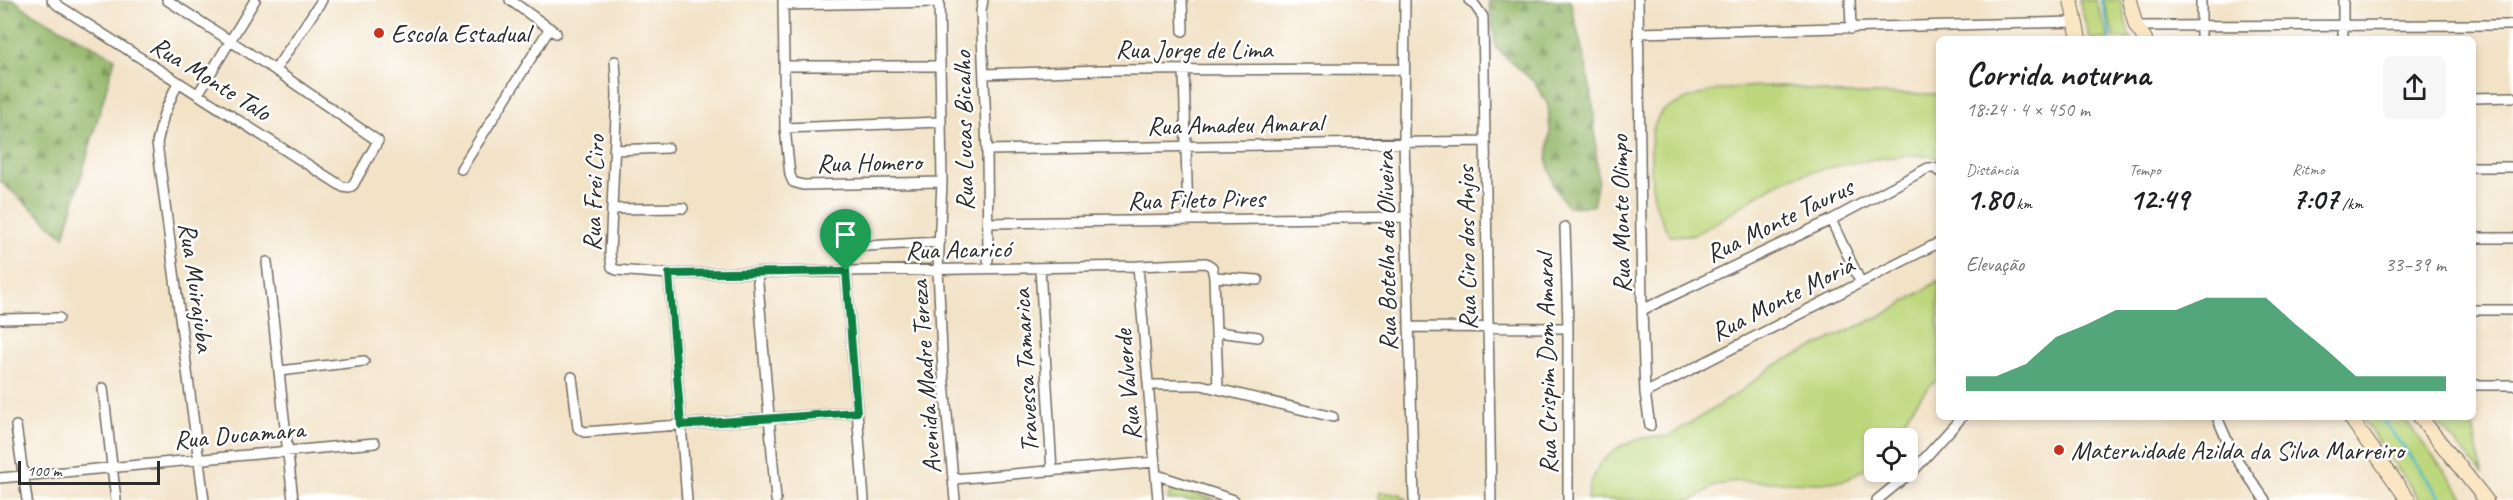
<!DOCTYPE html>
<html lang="pt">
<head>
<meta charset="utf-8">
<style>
  :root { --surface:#fff; --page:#f6f6f6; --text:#202124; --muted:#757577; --accent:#0b8043 }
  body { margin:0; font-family:Caveat,sans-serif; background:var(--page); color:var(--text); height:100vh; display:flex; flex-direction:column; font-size:22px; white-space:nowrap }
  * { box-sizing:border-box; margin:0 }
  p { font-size:20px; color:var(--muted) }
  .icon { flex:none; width:33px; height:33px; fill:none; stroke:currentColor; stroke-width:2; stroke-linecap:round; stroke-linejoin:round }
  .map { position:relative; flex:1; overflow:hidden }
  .panel { position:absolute; left:1936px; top:36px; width:540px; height:384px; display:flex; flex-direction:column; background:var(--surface); border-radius:9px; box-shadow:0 3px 9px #0003 }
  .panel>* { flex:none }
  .controls { position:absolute; left:1864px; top:428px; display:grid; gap:12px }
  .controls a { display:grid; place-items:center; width:54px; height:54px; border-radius:9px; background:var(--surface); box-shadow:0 3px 9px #0003; font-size:30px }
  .scale { position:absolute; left:18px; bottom:15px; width:142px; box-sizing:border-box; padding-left:6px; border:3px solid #2b2b2b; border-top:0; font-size:16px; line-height:21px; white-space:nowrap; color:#2b2b2b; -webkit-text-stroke:4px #fff; paint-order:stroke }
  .pin { position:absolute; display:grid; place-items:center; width:51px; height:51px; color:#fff; margin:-62px -26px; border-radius:50% 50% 50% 0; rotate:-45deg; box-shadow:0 0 6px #0007 }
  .pin .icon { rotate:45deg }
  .round { display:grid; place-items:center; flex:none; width:63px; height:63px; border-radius:9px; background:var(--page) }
  .headline { display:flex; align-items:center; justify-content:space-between; height:102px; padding:0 30px }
  h1 { font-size:33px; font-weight:800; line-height:45px }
  .stats { display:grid; grid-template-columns:repeat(3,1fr); gap:9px; height:102px; padding:6px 30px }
  .stats div { display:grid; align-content:center }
  .stats b { font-size:30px; font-weight:800 }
  .stats small { font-size:16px; font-weight:400 }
  .stats p { font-size:16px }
  .chart { height:168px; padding:12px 30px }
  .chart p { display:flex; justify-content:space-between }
  .chart svg { width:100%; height:108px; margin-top:6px; fill:var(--accent); opacity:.7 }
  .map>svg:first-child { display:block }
  .green { fill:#bdd77c; stroke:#748154; stroke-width:1.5 }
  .forest { fill:url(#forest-firs); stroke:#60724c; stroke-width:1.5 }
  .park { fill:url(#park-tufts); stroke:#748154; stroke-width:1.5 }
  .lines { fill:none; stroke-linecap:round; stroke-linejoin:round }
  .stream { stroke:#4cbbc3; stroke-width:3 }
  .street-casing { stroke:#716b61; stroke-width:12 }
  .secondary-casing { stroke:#716b61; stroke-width:16 }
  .street { stroke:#fff; stroke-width:9 }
  .secondary { stroke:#fbe6c4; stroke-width:14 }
  .route-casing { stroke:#fff; stroke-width:12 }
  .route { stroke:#0b8043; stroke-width:8 }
  .poi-dot { fill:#c8321e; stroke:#fff; stroke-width:2 }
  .labels { text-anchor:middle; stroke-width:5; stroke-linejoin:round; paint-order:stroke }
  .poi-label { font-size:26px; fill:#2b2b2b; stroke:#fff; text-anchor:start }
  .street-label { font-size:26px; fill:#2b2b2b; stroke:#fff }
</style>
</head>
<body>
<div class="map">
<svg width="2513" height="500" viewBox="0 0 2513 500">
  <defs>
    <pattern id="forest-firs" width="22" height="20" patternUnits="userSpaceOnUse" patternTransform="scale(1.5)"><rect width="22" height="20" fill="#96b86c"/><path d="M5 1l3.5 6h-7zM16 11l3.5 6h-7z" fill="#7b9659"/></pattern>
    <pattern id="park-tufts" width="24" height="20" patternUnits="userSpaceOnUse" patternTransform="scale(1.5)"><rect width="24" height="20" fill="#bdd77c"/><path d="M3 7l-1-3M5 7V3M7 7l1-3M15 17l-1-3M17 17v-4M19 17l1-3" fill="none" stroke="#a3b96b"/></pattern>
  </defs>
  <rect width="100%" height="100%" fill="#fff"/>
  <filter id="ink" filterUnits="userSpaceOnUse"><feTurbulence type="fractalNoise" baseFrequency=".0167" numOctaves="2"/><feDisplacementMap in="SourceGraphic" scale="12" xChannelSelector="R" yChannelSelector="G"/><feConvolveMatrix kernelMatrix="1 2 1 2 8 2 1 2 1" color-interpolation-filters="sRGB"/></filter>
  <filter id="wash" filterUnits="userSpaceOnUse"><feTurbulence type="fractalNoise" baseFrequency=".008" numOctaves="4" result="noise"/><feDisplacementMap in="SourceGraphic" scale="24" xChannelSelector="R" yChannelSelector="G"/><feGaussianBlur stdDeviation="1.35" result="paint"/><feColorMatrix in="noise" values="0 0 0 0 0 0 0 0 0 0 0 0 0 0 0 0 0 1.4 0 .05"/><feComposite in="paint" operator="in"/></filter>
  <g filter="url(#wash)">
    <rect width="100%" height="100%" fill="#f2e2c6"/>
    <path class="green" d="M2079,0H2096L2109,39H2090Z
      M2103,0H2121L2128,32L2132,39H2115Z
      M1787,86L1838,94H1939V159C1920,147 1806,170 1783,181C1753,195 1727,219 1697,233C1689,236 1678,235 1670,236C1654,209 1651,191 1651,161C1651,144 1650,126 1662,112C1665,109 1671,107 1674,105C1709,86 1748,86 1787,86Z
      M1939,280V378C1919,395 1907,416 1892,438H1875V460L1868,467L1846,480L1821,483L1736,481L1712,487L1693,500H1588L1589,487L1600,463L1619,447L1643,438L1669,436L1734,396L1775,365L1893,310Z
      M2361,417H2403L2464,497L2452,500H2420Z
      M2433,417H2471L2482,473Z"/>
    <path class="forest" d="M0,0H14L29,11L115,58L64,237L0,181Z
      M1488,0H1570L1586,65L1593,103L1598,180L1593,206L1568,207L1554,186L1547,161L1550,131L1548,105L1535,83L1496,48Z"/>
    <path class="park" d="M1176,489L1218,500H1168L1170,492Z
      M1380,492L1400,494L1407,500H1378Z"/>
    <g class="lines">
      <path class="stream" d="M2102,0L2111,39
        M2381,417L2442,500"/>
    </g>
  </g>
  <g filter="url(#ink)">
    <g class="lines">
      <g class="street-casing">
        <path id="street" d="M52,0L59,6L343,187L349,188L353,185L378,141L275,70L167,0
          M510,0L556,33
          M783,0L785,128L790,175L793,182L803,185L942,182
          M939,0L942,182L938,270L943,372L955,500
          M983,0L981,11L987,150L988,260
          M1182,0L1183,31
          M1405,0L1404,141L1414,500
          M1469,0L1474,4L1483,17L1491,500
          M1638,0L1642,310L1645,393L1650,426
          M1850,0L1851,29
          M2201,0V39
          M783,5L939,2
          M2136,26L2513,25
          M1638,33L2075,22
          M2343,39V0
          M615,61L617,94L610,254L612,267L616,270L669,274L1138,266L1206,263L1212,267L1214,277L1218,388
          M784,66H940
          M275,70L322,0
          M1184,70L1188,221
          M984,74L1103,70L1404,69
          M178,82L164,114L157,143L204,500
          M198,94L255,0
          M2474,98L2513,97
          M785,128L940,122
          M614,150L668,148
          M987,150L1485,141
          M2474,167H2513
          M461,169L550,28
          M612,209L683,208
          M1831,220L1860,281
          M987,223L1407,217
          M1565,227L1568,328V500
          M2474,238H2513
          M866,246L940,242
          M267,262L293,500
          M1138,266L1158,500
          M1040,268L1052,471
          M846,271L864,500
          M757,272L776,500
          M669,274L687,500
          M1214,277L1258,280
          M1642,310L1831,220L1928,168H1934L1940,172
          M2474,310H2513
          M0,319L59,318
          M1409,327L1568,328
          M1217,332L1258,337
          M280,371L364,361
          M572,377L578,428L584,432L857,412
          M1148,385H1201L1333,417
          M2474,385H2513
          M103,388L116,500
          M1645,393L1940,242
          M2217,417L2233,454L2265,500
          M16,426L27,500
          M1157,475L1234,500
          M0,478L375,443
          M953,479L1155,462
          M1877,500L1915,469L1962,417"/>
      </g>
      <g class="secondary-casing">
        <path id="secondary" d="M2071,0L2079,39
          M2129,0L2136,26L2145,39
          M2350,417L2408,500
          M2420,417L2486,500"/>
      </g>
      <use href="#street" class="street"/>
      <use href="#secondary" class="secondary"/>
    </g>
  </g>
  <g class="lines" filter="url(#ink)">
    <g class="route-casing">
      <path id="route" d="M846,271L857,412L681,425L669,274Z"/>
    </g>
    <use href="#route" class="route"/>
  </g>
  <g class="poi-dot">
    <circle cx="379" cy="33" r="6"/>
    <circle cx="2059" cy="450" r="6"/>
  </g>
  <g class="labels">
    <g class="poi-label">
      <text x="391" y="42">Escola Estadual</text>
      <text x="2071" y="459">Maternidade Azilda da Silva Marreiro</text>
    </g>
    <g class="street-label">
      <text x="1194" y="58">Rua Jorge de Lima</text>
      <text transform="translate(211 78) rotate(32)" y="9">Rua Monte Talo</text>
      <text transform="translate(1235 124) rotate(-1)" y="9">Rua Amadeu Amaral</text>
      <text transform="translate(963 131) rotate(-91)" y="9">Rua Lucas Bicalho</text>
      <text transform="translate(869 162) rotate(-1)" y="9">Rua Homero</text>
      <text transform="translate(593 193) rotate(-88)" y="9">Rua Frei Ciro</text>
      <text transform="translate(1196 199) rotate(-1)" y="9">Rua Fileto Pires</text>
      <text transform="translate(1620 214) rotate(-91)" y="9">Rua Monte Olimpo</text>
      <text transform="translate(1779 220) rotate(-26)" y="9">Rua Monte Taurus</text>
      <text transform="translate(1466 248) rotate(-91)" y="9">Rua Ciro dos Anjos</text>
      <text transform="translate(958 249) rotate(-1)" y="9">Rua Acaricó</text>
      <text transform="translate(1386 251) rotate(-91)" y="9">Rua Botelho de Oliveira</text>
      <text transform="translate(197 287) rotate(82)" y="9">Rua Muirajuba</text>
      <text transform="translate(1782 298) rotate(-27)" y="9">Rua Monte Moriá</text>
      <text transform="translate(1546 364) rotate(-91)" y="9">Rua Crispim Dom Amaral</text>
      <text transform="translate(1025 371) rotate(-93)" y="9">Travessa Tamarica</text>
      <text transform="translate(925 377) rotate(-94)" y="9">Avenida Madre Tereza</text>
      <text transform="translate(1127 385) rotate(-95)" y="9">Rua Valverde</text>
      <text transform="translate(239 434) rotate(-5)" y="9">Rua Ducamara</text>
    </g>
  </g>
</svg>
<div class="controls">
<a><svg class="icon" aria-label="locate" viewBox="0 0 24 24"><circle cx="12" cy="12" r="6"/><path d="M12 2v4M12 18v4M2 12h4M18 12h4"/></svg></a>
</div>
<div class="scale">100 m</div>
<div class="pin" style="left:846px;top:271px;background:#1e9e55"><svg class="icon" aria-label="arrive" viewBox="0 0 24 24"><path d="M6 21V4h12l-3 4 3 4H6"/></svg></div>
<section class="panel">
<div class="headline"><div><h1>Corrida noturna</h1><p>18:24 · 4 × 450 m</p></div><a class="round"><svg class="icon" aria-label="share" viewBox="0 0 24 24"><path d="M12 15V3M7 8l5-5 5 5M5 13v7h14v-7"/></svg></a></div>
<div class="stats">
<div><p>Distância</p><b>1.80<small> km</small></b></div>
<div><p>Tempo</p><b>12:49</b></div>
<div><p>Ritmo</p><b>7:07<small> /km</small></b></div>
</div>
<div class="chart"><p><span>Elevação</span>33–39 m</p>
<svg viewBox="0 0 160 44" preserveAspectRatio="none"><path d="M0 44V38L10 38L20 33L30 22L40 17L50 11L60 11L70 11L80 6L90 6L100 6L110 17L120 27L130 38L140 38L150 38L160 38V44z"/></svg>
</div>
</section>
</div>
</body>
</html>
